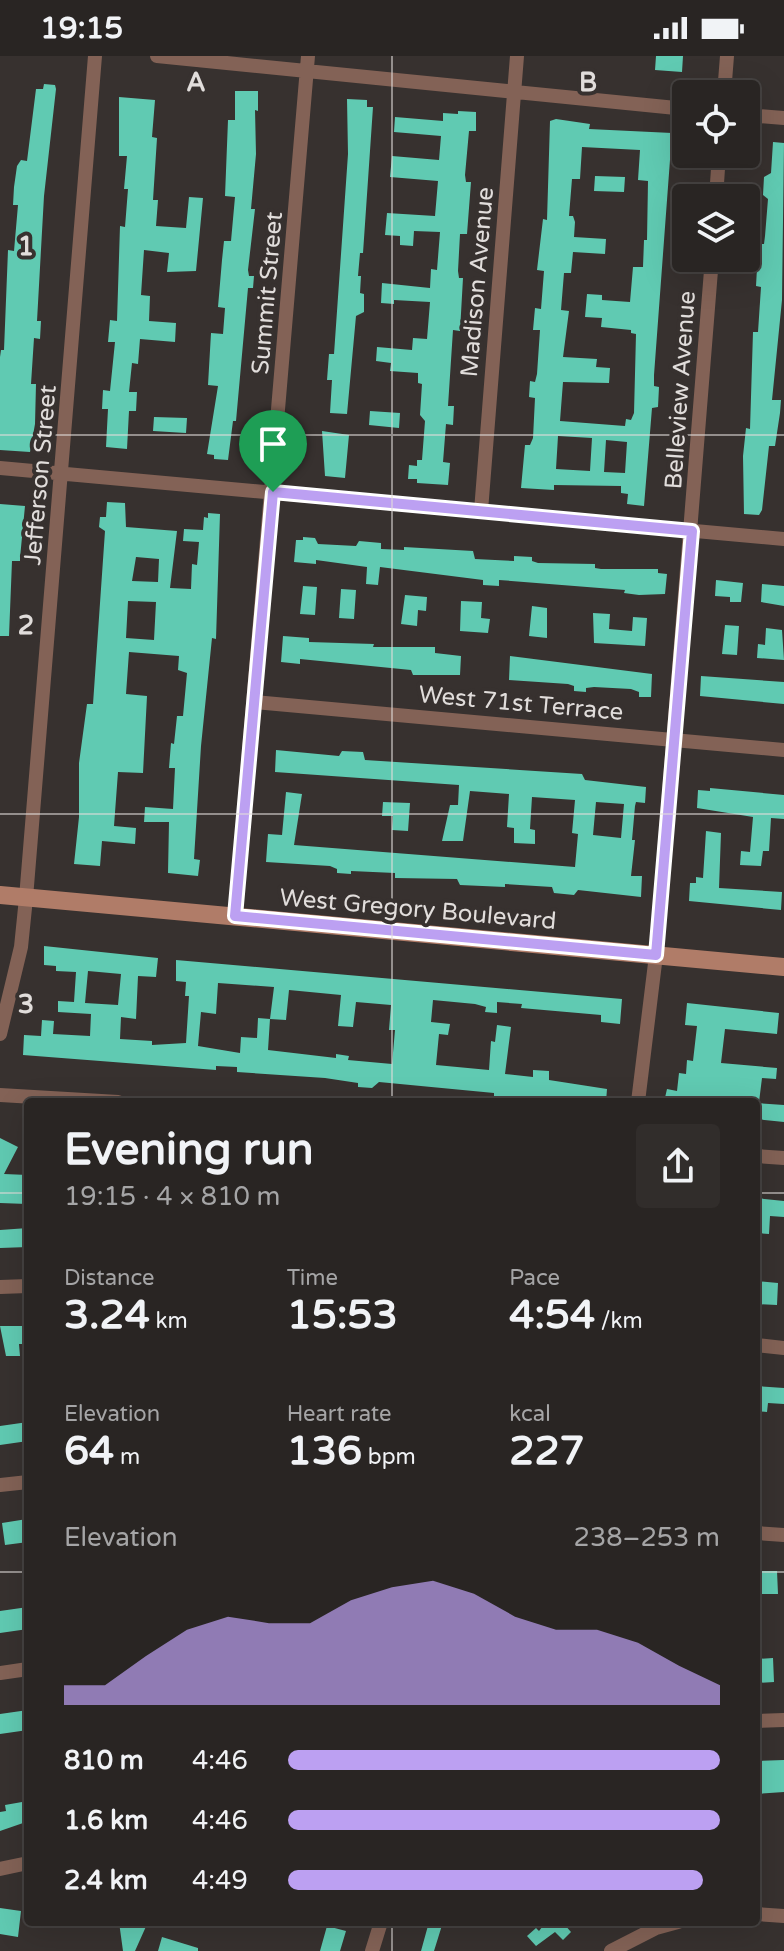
<!DOCTYPE html>
<html lang="en">
<head>
<meta charset="utf-8">
<style>
  :root { --surface:#292523; --page:#312d2b; --text:#f1f3f6; --muted:#a5a5a6; --line:#454241; --accent:#bca0f2 }
  body { margin:0; font-family:"Varela Round",sans-serif; background:var(--page); color:var(--text); height:100vh; display:flex; flex-direction:column; font-size:30px; white-space:nowrap }
  * { box-sizing:border-box; margin:0 }
  p { font-size:26px; color:var(--muted) }
  .icon { flex:none; width:44px; height:44px; fill:none; stroke:currentColor; stroke-width:2; stroke-linecap:round; stroke-linejoin:round }
  .map { position:relative; flex:1; overflow:hidden }
  .panel { position:absolute; left:24px; top:1042px; width:736px; height:828px; display:flex; flex-direction:column; background:var(--surface); border-radius:8px; box-shadow:0 8px 32px #0002,0 0 0 2px var(--line) }
  .panel>* { flex:none }
  .buttons { position:absolute; left:672px; top:24px; display:grid; gap:16px }
  .buttons a { display:grid; place-items:center; width:88px; height:88px; border-radius:8px; background:var(--surface); box-shadow:0 8px 32px #0002,0 0 0 2px var(--line); font-size:40px }
  .pin { position:absolute; display:grid; place-items:center; width:68px; height:68px; color:#fff; margin:-82px -34px; border-radius:50% 50% 50% 0; rotate:-45deg; box-shadow:0 0 8px #0007 }
  .pin .icon { rotate:45deg }
  .round { display:grid; place-items:center; flex:none; width:84px; height:84px; border-radius:8px; background:var(--page) }
  .summary { display:flex; align-items:center; justify-content:space-between; height:136px; padding:0 40px }
  h1 { font-size:44px; font-weight:700; line-height:60px }
  .metrics { display:grid; grid-template-columns:repeat(3,1fr); gap:12px; height:136px; padding:8px 40px }
  .metrics div { display:grid; align-content:center }
  .metrics b { font-size:40px; font-weight:700 }
  .metrics small { font-size:22px; font-weight:400 }
  .metrics p { font-size:22px }
  .chart { height:224px; padding:16px 40px }
  .chart p { display:flex; justify-content:space-between }
  .chart svg { width:100%; height:144px; margin-top:8px; fill:var(--accent); opacity:.7 }
  ul { padding:0 40px; list-style:none; font-size:26px }
  li { display:grid; grid-template-columns:128px 96px 1fr; align-items:center; height:60px }
  li i { height:20px; border-radius:10px; background:var(--accent) }
  .status { display:flex; justify-content:space-between; align-items:center; height:56px; padding:0 40px; background:var(--surface); direction:ltr }
  .status svg { height:22px; fill:currentColor }
  .map>svg:first-child { display:block }
  .building { fill:#60cab2; fill-rule:evenodd }
  .lines { fill:none; stroke-linecap:round; stroke-linejoin:round }
  .minor { stroke:#836256; stroke-width:14 }
  .secondary { stroke:#b07c68; stroke-width:18 }
  .route-casing { stroke:#fff; stroke-width:16 }
  .route { stroke:#bca0f2; stroke-width:10 }
  .grid { fill:none; stroke:#e1dddb; stroke-width:2; stroke-opacity:0.55 }
  .labels { text-anchor:middle; stroke-width:8; stroke-linejoin:round; paint-order:stroke }
  .street-label { font-size:24px; fill:#e1dddb; stroke:#37312f }
  .grid-label { font-size:26px; text-anchor:middle; font-weight:bold; fill:#e1dddb; stroke:#37312f; stroke-width:8; stroke-linejoin:round; paint-order:stroke }
</style>
</head>
<body>
<div class="status"><b>19:15</b><svg viewBox="0 0 49 12"><path d="M0 12V9h3v3zM5 12V6h3v6zM10 12V3h3v9zM15 12V0h3v12zM26 1h20v11H26zM47 4h2v5h-2z"/></svg></div>
<div class="map">
<svg width="784" height="1895" viewBox="0 0 784 1895">
  <rect width="100%" height="100%" fill="#37312f"/>
  <path class="building" d="M656,0H683L682,16L655,14Z
    M44,28L55,29L56,33L44,140L37,265H41L40,283L34,282L31,328H36L35,368L30,396L0,394V301L1,294H4L8,194L14,195L18,149H13L14,131L17,110L21,104L27,105L36,33H43Z
    M235,35H258V55L255,54L256,98L251,153H255L248,214L249,220H254L253,232H248L236,365H233L228,404L214,403V399L207,398L218,330L208,329L211,277L223,278L225,252L218,251L222,204L224,185H231L235,141L225,140L228,64H235Z
    M119,41L155,44L152,81L157,82L153,144H158L156,170L186,172L189,141L203,142L196,215L167,216L169,197L144,194L141,239L150,240L149,265L176,267L175,286L140,283L138,308L132,307L129,336H137L136,355H129L127,393L106,391L108,353H102L103,334L110,335L115,286H108L110,264L117,265L120,170L125,171L128,133H124L127,100H119Z
    M347,43L367,44V51H373L363,197H360L358,220H361L360,237L364,238V256L356,260L347,358L330,357L332,324H327L329,298H334L348,98Z
    M458,55L476,56V75H469L465,119L466,126H471L467,178H460L458,215L459,222H463L460,275L453,274L448,350H454L453,369L446,368L443,406L450,407L448,429L417,427V423H408L409,409L417,410V404H422L425,365L420,359L422,328L418,327V317L390,315L391,307L376,305L377,291L412,294L413,282L427,283L430,246L394,244V248L381,247L382,227L430,232L431,213L437,214L440,176L414,175L413,190L400,189V180L385,179L387,157L435,160L438,125L390,121L392,100L439,104L441,80L394,76L395,61L443,65V57L458,58Z
    M556,63L590,68L589,73L672,77L654,319V330L659,331L658,351L652,352L644,450L627,448L628,438L621,437V430L554,429V434L521,432L525,389H530L533,382L535,342L529,341L530,325L535,326L537,318L540,274H533L535,252L541,253L544,215L537,214L543,163L547,164L550,65ZM582,91L640,94L638,124L648,125L647,184H644L643,211H633L630,246L602,244V239L587,238L585,261L602,262L601,271L631,274V277L636,278L634,357L631,364L626,363L625,370L560,365L563,326L609,327L610,312L596,311L597,303L563,301L569,255L561,254L564,217H571L573,196L605,198L606,183L574,181L575,166L573,160H569L572,123H580ZM558,380L592,382L590,415L556,413ZM606,384L627,386L625,417L604,416Z
    M773,86L784,87L782,244L772,344H781L780,357L775,390H769L762,454L759,459L744,458L743,400L746,372L750,373L753,276H758L761,231L756,230L757,212L760,188H764L765,180L768,143L763,139L764,121L771,117Z
    M595,120L625,121L624,136L594,135Z
    M370,355L400,357L399,372L369,369Z
    M154,361L187,362L186,377L153,375Z
    M322,375L349,379L345,422L325,420Z
    M107,446L125,447L126,471L177,475L170,532L191,533L192,508L197,509L199,486L183,485L184,473L203,474L204,461L208,462V457L220,458L216,583L212,582L201,690L194,803L200,804L198,820L168,817L169,766H144L145,751L173,753L175,712H169L171,687L174,688L177,660H183L187,617L178,614L179,600L129,596L126,638L147,640L143,717L118,716L114,770L136,772L135,788L102,785L100,810L74,808L79,761V707L87,648H93L105,475L99,471L100,461H106ZM136,501L159,503L158,526L132,525ZM128,545L156,546L154,584L126,582Z
    M0,448L25,450L20,502V505H12L9,580H0Z
    M303,481L315,482L318,488L356,490L359,485L381,487V493L404,494V491L473,495L475,503L514,505V500L532,501V505L538,507L595,508V512L601,513H658V517L667,518L665,538L639,539L624,537L625,534L499,524V530L483,529V524L380,511L378,529L366,528L367,511L316,504V508L294,506L296,484H303Z
    M716,524L743,527L741,546H730V541L715,540Z
    M762,528L784,530V550L761,546Z
    M303,530L317,531L315,559L300,558Z
    M341,533L356,534L354,563L339,562Z
    M405,539L427,541L426,555L418,554L417,570L401,568Z
    M461,545L482,546L481,562L490,563L488,577L460,575Z
    M532,550L547,552V582L529,580Z
    M593,557L610,558L609,573L632,575L633,561L647,562L645,590L594,587Z
    M725,569L739,570L737,599L722,598Z
    M766,572L782,574L784,604L757,602L758,588L765,589Z
    M283,580L309,582V586L374,588L373,591H435V597L461,600L460,619H413L411,614L300,603V608L281,606Z
    M510,600L652,618L651,641H639V636L631,633L594,631L586,632V636L574,635V630L568,628L509,624Z
    M701,620L784,626V648L700,640Z
    M276,694L339,700L342,695L363,696L365,704L582,718L585,724L646,731L645,747L636,746L635,750L632,784H635L631,820H642L641,841L578,834L574,839L554,837L552,831L505,828V831L460,829L457,823L395,822V817L351,815V818L337,817V813L330,810L266,806L268,778L282,779L286,736L302,738L294,789L575,811L578,778L572,777L575,744L532,741L530,773L535,774V788L514,787V772L507,771L509,738L470,735L463,785H442L450,749H458L459,729L275,716ZM596,746L624,748L621,782L593,779Z
    M710,732L784,739V763L771,762L769,795H763L761,810L740,809L741,795L750,796L753,761L697,752L698,734L710,735Z
    M383,746L410,747L408,775L392,774L393,760H382Z
    M706,775L721,777L719,832L782,836L781,854L689,845L690,827H696V821L703,822Z
    M44,890L158,902L156,921L138,920L136,963L121,961L120,983L152,985V989L186,987L189,940H185L186,926L176,925V904L622,943L620,968L601,966V959L521,952L522,948L497,946V957L485,956L486,951L475,948L433,944L431,966L450,968L448,979L439,978L436,1009L489,1014L491,985L495,986L497,969L511,971L505,1018L533,1021V1014L549,1015V1024L607,1033L606,1046L515,1043L494,1041V1037L379,1026L372,1032L358,1031V1027L325,1022L237,1016V1011L216,1010V1014L23,999L24,979L41,980L42,964L54,965L53,978L90,980L91,958L58,956V945L74,946L76,916L56,915V910L44,909ZM88,915L121,918L118,949L85,947ZM218,927L274,931L270,963L258,962L257,982L241,981L240,997L198,990L201,956L216,958ZM289,934L341,939L338,970L353,971L356,946L391,949L389,974H395L392,1008L348,1004L349,1000L336,998V1002L268,994L270,963L286,964Z
    M687,947L779,957L777,978L725,973L721,1007L777,1012L776,1023L762,1022L759,1046H664L667,1033L677,1035L679,1017L686,1018L687,1004L693,1005L697,970L685,969Z
    M756,1047L784,1049V1066L756,1063Z
    M0,1082L18,1091L4,1118L28,1119L27,1148L0,1147Z
    M756,1142L784,1145V1161L770,1160L769,1178L756,1177Z
    M28,1172V1191L0,1192V1174Z
    M756,1225L778,1227L777,1249L756,1248Z
    M0,1270H24V1288H19L20,1300H6Z
    M756,1330L784,1332V1348L768,1347L767,1356L756,1355Z
    M28,1366V1385L0,1389V1370Z
    M27,1463L28,1486L5,1489L2,1467Z
    M757,1515H777L778,1538H762V1530H757Z
    M28,1551V1573L0,1577V1555Z
    M773,1602L774,1626L756,1627V1603Z
    M28,1654V1674L0,1678V1658Z
    M784,1704V1736L756,1738V1705Z
    M22,1746L26,1766L0,1775V1756L6,1755L5,1749Z
    M0,1852L21,1855L18,1881L0,1878Z
    M119,1866H148L135,1895H123Z
    M429,1866H443L434,1895H421Z
    M546,1866H566L564,1868L571,1876L563,1884L555,1876L536,1890L527,1880L536,1872L539,1875Z
    M327,1870L346,1875L340,1895H320Z
    M162,1881L198,1892V1895H158Z"/>
  <g class="lines">
    <path class="minor" d="M157,0L686,53
      M724,38L727,0
      M746,59L784,62
      M716,142L719,98
      M0,412L784,483
      M481,455L517,0
      M254,646L784,694
      M235,860L308,0
      M0,978L21,891L26,842L95,0
      M0,1039L118,1046
      M638,1046L656,899L712,202
      M756,1100L784,1102
      M0,1231L28,1230
      M756,1289L784,1292
      M0,1429L28,1426
      M756,1477L784,1479
      M0,1617L28,1613
      M756,1665L784,1664
      M0,1813L28,1807
      M756,1858L784,1860
      M372,1895L381,1866
      M611,1895L656,1872L678,1866"/>
    <path class="secondary" d="M0,839L784,911"/>
  </g>
  <g class="lines">
    <g class="route-casing">
      <path id="route" d="M273,436L692,475L656,899L235,860Z"/>
    </g>
    <use href="#route" class="route"/>
  </g>
  <path class="grid" d="M392,0V1046M0,379H784M0,758H784M0,1137H28M756,1137H784M0,1516H28M756,1516H784M392,1866V1895"/>
  <g class="labels">
    <g class="street-label">
      <text transform="translate(477 226) rotate(-85)" y="8">Madison Avenue</text>
      <text transform="translate(267 237) rotate(-85)" y="8">Summit Street</text>
      <text transform="translate(680 334) rotate(-86)" y="8">Belleview Avenue</text>
      <text transform="translate(40 419) rotate(-85)" y="8">Jefferson Street</text>
      <text transform="translate(521 647) rotate(5)" y="8">West 71st Terrace</text>
      <text transform="translate(418 853) rotate(5)" y="8">West Gregory Boulevard</text>
    </g>
  </g>
  <g class="grid-label">
    <text x="196" y="35">A</text>
    <text x="588" y="35">B</text>
    <text x="26" y="199">1</text>
    <text x="26" y="578">2</text>
    <text x="26" y="957">3</text>
  </g>
</svg>
<div class="buttons">
<a><svg class="icon" aria-label="locate" viewBox="0 0 24 24"><circle cx="12" cy="12" r="6"/><path d="M12 2v4M12 18v4M2 12h4M18 12h4"/></svg></a>
<a><svg class="icon" aria-label="layers" viewBox="0 0 24 24"><path d="M12 4l9 5-9 5-9-5zM3 14l9 5 9-5"/></svg></a>
</div>
<div class="pin" style="left:273px;top:436px;background:#1e9e55"><svg class="icon" aria-label="arrive" viewBox="0 0 24 24"><path d="M6 21V4h12l-3 4 3 4H6"/></svg></div>
<section class="panel">
<div class="summary"><div><h1>Evening run</h1><p>19:15 · 4 × 810 m</p></div><a class="round"><svg class="icon" aria-label="share" viewBox="0 0 24 24"><path d="M12 15V3M7 8l5-5 5 5M5 13v7h14v-7"/></svg></a></div>
<div class="metrics">
<div><p>Distance</p><b>3.24<small> km</small></b></div>
<div><p>Time</p><b>15:53</b></div>
<div><p>Pace</p><b>4:54<small> /km</small></b></div>
</div>
<div class="metrics">
<div><p>Elevation</p><b>64<small> m</small></b></div>
<div><p>Heart rate</p><b>136<small> bpm</small></b></div>
<div><p>kcal</p><b>227</b></div>
</div>
<div class="chart"><p><span>Elevation</span>238–253 m</p>
<svg viewBox="0 0 160 44" preserveAspectRatio="none"><path d="M0 44V38L10 38L20 29L30 21L40 17L50 19L60 19L70 12L80 8L90 6L100 10L110 17L120 21L130 21L140 25L150 32L160 38V44z"/></svg>
</div>
<ul>
<li><b>810 m</b>4:46<i style="width:100%"></i></li>
<li><b>1.6 km</b>4:46<i style="width:100%"></i></li>
<li><b>2.4 km</b>4:49<i style="width:96%"></i></li>
</ul>
</section>
</div>
</body>
</html>
